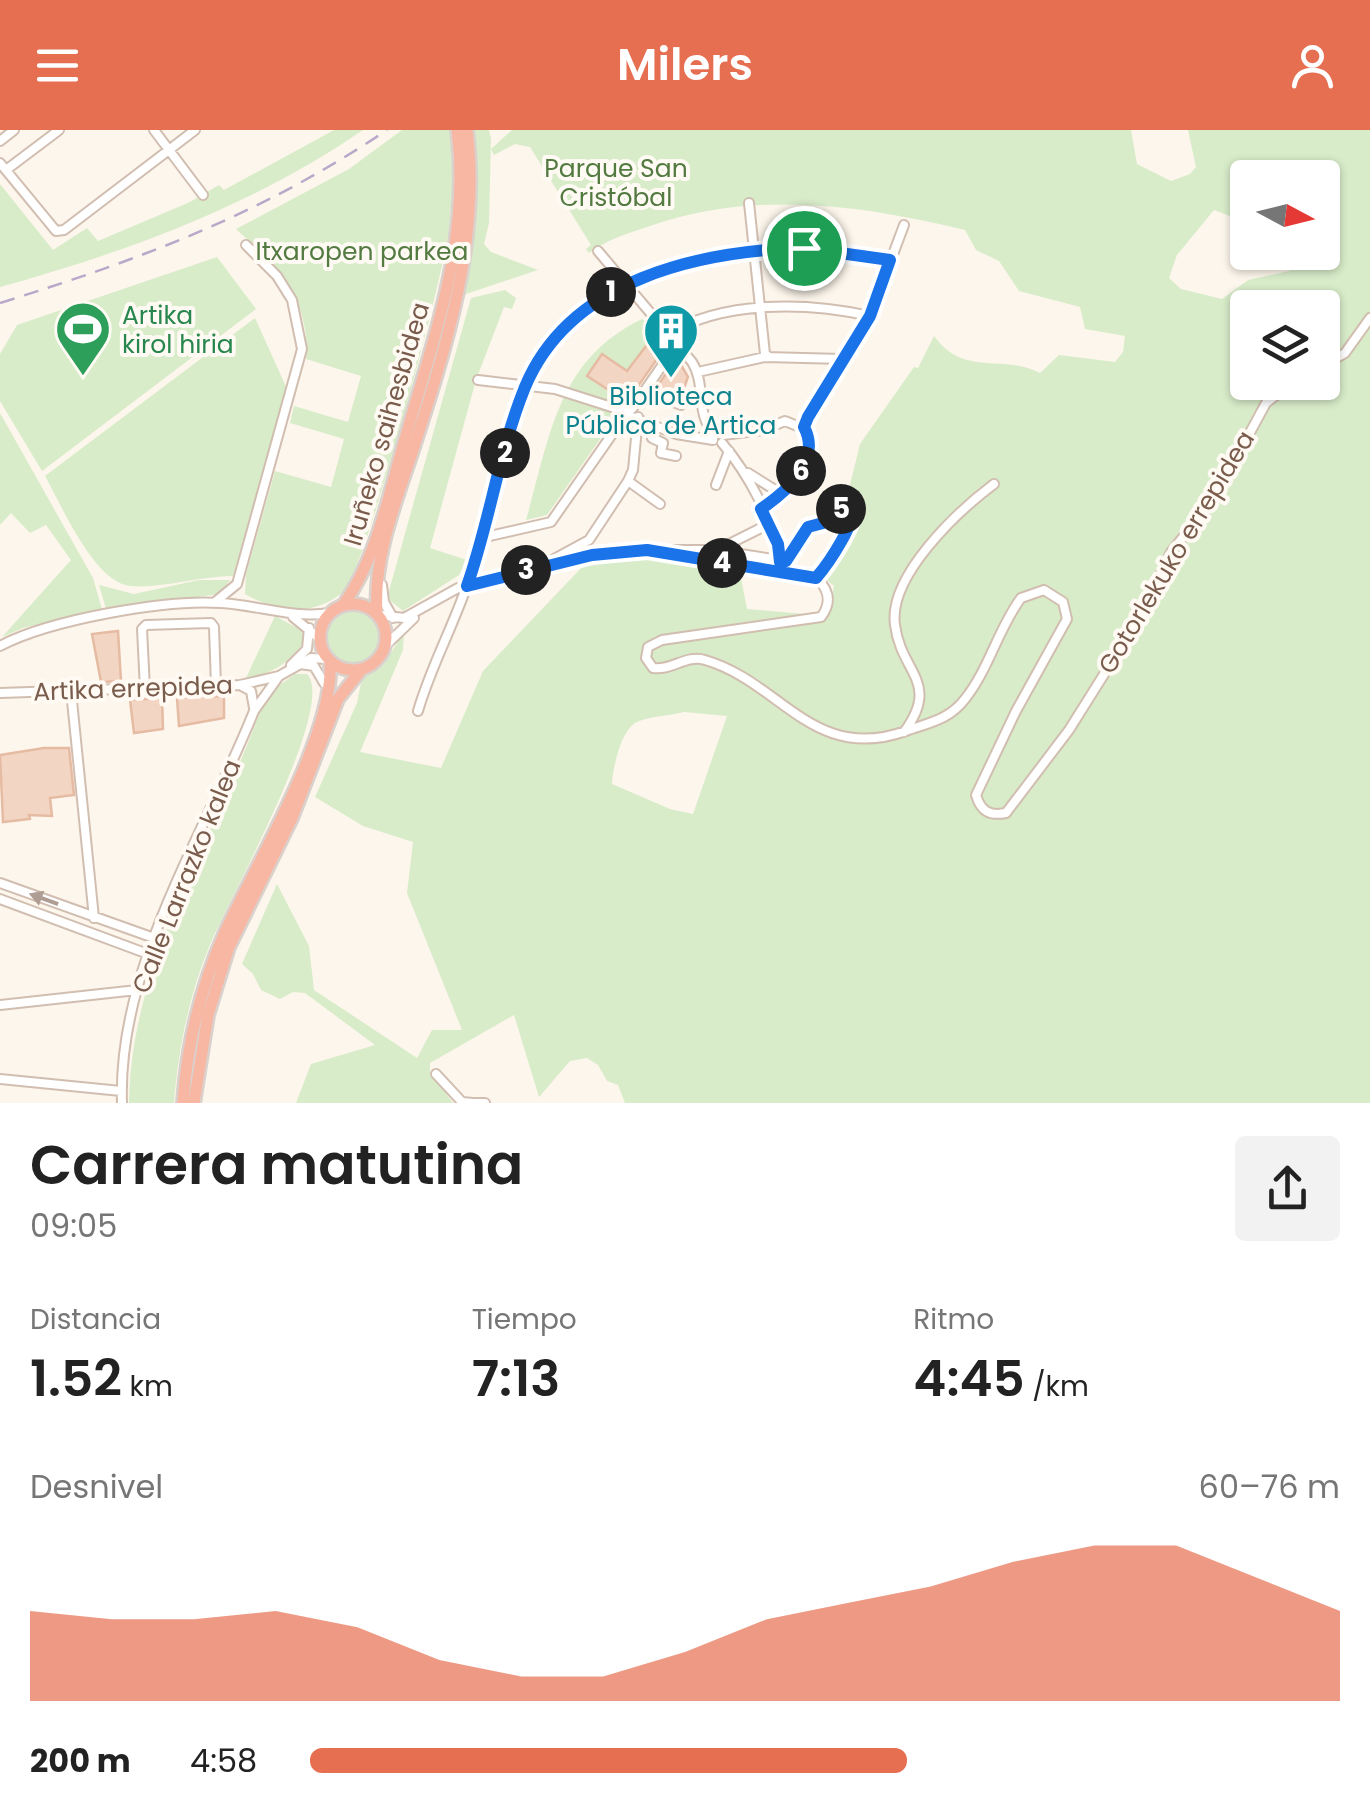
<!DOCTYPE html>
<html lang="es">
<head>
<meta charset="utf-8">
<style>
  :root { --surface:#fff; --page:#f2f2f2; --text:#222; --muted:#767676; --accent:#e76f51 }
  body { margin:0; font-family:Poppins,sans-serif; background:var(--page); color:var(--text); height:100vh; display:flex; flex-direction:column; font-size:38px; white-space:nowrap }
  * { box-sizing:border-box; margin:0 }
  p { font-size:32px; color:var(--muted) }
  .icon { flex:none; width:55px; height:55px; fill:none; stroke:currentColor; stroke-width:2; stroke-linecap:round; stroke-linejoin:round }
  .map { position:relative; height:973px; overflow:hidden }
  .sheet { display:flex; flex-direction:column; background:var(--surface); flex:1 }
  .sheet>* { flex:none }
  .needle { width:65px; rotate:97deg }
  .buttons { position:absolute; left:1230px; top:30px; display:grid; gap:20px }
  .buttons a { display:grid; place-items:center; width:110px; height:110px; border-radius:10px; background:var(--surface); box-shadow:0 2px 8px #0004; font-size:50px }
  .pin { position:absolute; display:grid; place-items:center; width:85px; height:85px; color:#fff; margin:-42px; border:5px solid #fff; border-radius:50%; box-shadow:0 2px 10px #0007 }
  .km { position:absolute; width:50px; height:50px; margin:-25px; border-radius:50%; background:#222; color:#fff; font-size:28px; line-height:50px; text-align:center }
  .round { display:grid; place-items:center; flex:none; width:105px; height:105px; border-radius:10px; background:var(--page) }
  .head { display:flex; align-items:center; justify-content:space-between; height:170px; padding:0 30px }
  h1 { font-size:55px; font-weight:600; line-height:75px }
  .metrics { display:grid; grid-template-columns:repeat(3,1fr); gap:15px; height:170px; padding:10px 30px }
  .metrics div { display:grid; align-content:center }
  .metrics b { font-size:50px; font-weight:600 }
  .metrics small { font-size:28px; font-weight:400 }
  .metrics p { font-size:28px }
  .chart { height:280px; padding:20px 30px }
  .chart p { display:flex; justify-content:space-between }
  .chart svg { width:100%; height:180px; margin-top:10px; fill:var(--accent); opacity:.7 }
  ul { padding:0 30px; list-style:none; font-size:32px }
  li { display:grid; grid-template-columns:160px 120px 1fr; align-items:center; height:75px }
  li i { height:25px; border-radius:12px; background:var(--accent) }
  header { display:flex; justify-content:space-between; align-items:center; height:130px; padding:0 30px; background:var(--accent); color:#fff; font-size:45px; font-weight:600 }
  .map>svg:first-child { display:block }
  .green { fill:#d8ecc9; fill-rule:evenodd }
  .building { fill:#f3d5c3; stroke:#e6bba3; stroke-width:2.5 }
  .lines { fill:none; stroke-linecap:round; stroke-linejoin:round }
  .minor-casing { stroke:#d1beb0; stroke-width:12 }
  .highway-casing { stroke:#dad1cd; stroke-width:16 }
  .minor { stroke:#fff; stroke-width:8 }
  .highway { stroke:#f7b7a3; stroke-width:11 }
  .rail { stroke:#b9a8c9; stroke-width:2.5; stroke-dasharray:15 10; stroke-linecap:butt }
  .oneway { fill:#af9d94 }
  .route-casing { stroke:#fff; stroke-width:20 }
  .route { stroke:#1a73e8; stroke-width:12 }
  .labels { text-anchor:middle; stroke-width:8; stroke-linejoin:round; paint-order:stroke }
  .park-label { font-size:25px; fill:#537a41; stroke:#fffaf3 }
  .leisure-label { font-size:25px; fill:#27864d; stroke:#fffaf3; text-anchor:start }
  .culture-label { font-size:25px; fill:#0d838f; stroke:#fffaf3 }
  .street-label { font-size:25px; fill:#7a5c4d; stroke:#fffaf3 }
</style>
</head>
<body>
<header><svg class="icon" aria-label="menu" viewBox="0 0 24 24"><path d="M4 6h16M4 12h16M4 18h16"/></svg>Milers<svg class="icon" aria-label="person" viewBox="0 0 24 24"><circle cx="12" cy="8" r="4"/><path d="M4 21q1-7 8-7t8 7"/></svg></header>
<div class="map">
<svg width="1370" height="973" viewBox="0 0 1370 973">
  <rect width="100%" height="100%" fill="#fdf6ec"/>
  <path class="green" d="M334,0H363C254,75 127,122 0,157V54L53,120L87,98L98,111L190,72L219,55L224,60Z
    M402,0H450C457,30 452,68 449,98C445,142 365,442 343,462C314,487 276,482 245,464L246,444L275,341L331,357L344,309L290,293L294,276L348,292L361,246L306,229C311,169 277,137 236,99L349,39Z
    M473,0H489L491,9L489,93L484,114L491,122L538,140L463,165L477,61Z
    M512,0H1131L1137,34L1171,51L1190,44L1196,37L1188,0H1370V973H625L618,955L607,951L598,935L587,928L570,931L539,967L514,885L430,933V942L453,973H296L311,934L375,915L305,863L293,862L280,869L261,860L253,844L242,834L277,754L309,816L314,860L417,928L432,900H462L407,763L413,712L363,696L315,667L357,573L362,548L383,535L404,502L403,520L360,622L441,638L483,541L584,435L654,428L741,448L747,479L828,486L834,456L823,447L846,414L861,379L849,359L860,314L914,237L918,238L934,206C964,248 1002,223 1040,243L1059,225L1115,232L1123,222L1125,206L1085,199L1080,177L1019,161L999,131L976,120L965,100C862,75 757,60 653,95C632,102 605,110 589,123L586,119L591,115L530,17L515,14L494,25L491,19ZM1248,48H1322L1323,86L1340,101L1323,115L1322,122L1313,123L1289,141L1248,150L1222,169L1181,159L1169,148L1177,125L1214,80L1248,93ZM1248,178H1322V252H1248ZM684,582L727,586L693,684L670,679L612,654C613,638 620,603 635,593C647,586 670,586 684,582Z
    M217,127L256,179L42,341L0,271V224L17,195Z
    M505,160L516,168L512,179L504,177L476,250L430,418L467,430L459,445L403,481L387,468L471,168Z
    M255,188L288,261L233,446C200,446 160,459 130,456C94,452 62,376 45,346Z
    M642,189L657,201L627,241L603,225L587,245L626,272L547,385L526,390C550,307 557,230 642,189Z
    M0,283L93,448L102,479L23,498L2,507L71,430L46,395L30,403L11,383L0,395Z
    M199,450H230L219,464L106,479L99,455L134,464Z
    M326 506a27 27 0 1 1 54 0a27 27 0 1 1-54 0Z
    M275,486L303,501L305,511C289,533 273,544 246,548Z
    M295,544H307C338,576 226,774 209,817C189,865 178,921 174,973H129C131,829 215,710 261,578L274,559Z"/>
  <path class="building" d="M653,207L666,216L627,272L587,246L602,224L627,241Z
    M677,228L688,247L681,267L656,258Z
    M118,501L121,551L101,552L92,504Z
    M224,566V588L179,596L177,568Z
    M162,568L163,599L134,603L130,570Z
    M44,618H69L74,665L50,668L52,686L29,685L30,689L3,692L0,625Z"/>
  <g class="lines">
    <g class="minor-casing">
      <path id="minor" d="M154,0L203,65
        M0,11L14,0
        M0,33L56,101L64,100L195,0
        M6,40L59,0
        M749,73L765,224L769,227
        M598,121L692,232C707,256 694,283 715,305
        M668,204C724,170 807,172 870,186
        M1322,236L1345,223L1370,188
        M698,242L765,227L843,229
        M478,250L555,259L621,280L632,279L677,214
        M644,261L681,275
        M654,294L652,308L663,313L661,323L676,326
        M804,297L870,186L904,95
        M723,305L763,300L785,291L807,300C816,336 788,361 761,379
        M722,313C747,342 776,394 780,432
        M748,343L783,365
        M628,351L660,374
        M716,355L729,321
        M481,408L551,392L622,290L629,286L676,304L713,310
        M672,420H715L786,431L809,397L823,393L855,372C858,390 829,433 817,448
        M717,420L767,395
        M554,429L589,410L628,351L633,340L638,287
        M237,454L302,219L292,170L277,146L246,115
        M382,455L384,472L393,488
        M215,472L237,454
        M380,485L404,488L458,458L609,422L655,421L817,448C829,460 832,473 821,487L662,510L648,517L646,528L653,538C672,541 686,524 705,530C781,552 813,634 906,601C928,593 949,590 965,569C989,539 998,499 1021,468L1044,460L1063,472L1067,489L1016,581L976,665C981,682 990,686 1006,683L1069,600L1140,487L1171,422L1214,369L1266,273L1293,252
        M293,487L320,509
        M0,516C49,490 165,469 221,473C258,475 293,489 330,483
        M385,516L414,488
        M300,534L314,536L324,553
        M291,535L307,519L309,498
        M240,555L251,561L254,578
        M145,559L142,499L146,495L211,493L214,497L216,556
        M71,561L94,788
        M0,563L240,555L279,546L311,528L327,529
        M418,581C432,532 458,488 472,440C492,374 501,297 535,237C587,147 710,114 808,119C836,120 863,126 891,130
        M904,602C941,552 901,543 895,495C888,446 958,381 994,354
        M0,753L154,808
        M0,769L148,824
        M0,875L137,860
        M436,944L462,972L473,973
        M0,949L121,961
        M122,973C117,837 205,704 254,581L279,546
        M475,973H485"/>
    </g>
    <g class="highway-casing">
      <path id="highway" d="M320 507a33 33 0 1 1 66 0a33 33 0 1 1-66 0Z
        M344,474C378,425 388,366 405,309C434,207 471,107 457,0
        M377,483C373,427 396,372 413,320C446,218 481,109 467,0
        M183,973C187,914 201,856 225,802C256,734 335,603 330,532
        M194,973L208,885L229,817L292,688L338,569L361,540"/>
    </g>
    <use href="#minor" class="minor"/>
    <use href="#highway" class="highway"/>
    <path class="rail" d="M0,173C144,128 260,85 387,0"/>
  </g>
  <defs><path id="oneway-solid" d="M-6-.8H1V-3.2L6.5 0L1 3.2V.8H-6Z" transform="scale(2.5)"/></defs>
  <use class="oneway" href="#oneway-solid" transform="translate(44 769) rotate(-160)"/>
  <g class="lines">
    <g class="route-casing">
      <path id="route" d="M804,118L890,130L870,186L808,287L804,297C822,331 786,362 761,379L778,414L780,432L786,431L808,397L823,393L854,372C858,390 829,433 816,448L647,420L592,425L467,456C490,391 499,321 525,257C570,149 699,121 804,118Z"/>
    </g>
    <use href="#route" class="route"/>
  </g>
  <defs>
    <g id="stadium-pin" transform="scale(2.875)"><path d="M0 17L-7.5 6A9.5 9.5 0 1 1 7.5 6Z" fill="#2e9e5b" stroke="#fffaf3"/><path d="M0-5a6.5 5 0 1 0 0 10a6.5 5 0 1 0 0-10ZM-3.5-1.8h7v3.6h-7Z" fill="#fff"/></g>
    <g id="building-pin" transform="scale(2.875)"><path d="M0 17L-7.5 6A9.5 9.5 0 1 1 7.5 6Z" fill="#0f9aa8" stroke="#fffaf3"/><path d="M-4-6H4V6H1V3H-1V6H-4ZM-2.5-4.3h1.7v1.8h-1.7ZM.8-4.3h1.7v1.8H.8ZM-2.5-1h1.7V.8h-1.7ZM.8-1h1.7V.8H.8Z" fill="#fff"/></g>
  </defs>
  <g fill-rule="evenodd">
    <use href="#stadium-pin" x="83" y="199"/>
    <use href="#building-pin" x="671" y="201"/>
  </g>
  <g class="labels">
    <g class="park-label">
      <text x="616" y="47">Parque San<tspan x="616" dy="29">Cristóbal</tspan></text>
      <text x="362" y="130">Itxaropen parkea</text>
    </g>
    <g class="leisure-label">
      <text x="122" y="194">Artika<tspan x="122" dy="29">kirol hiria</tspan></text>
    </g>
    <g class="culture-label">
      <text x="671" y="275">Biblioteca<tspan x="671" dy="29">Pública de Artica</tspan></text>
    </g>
    <g class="street-label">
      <text transform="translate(386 294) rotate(-74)" y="9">Iruñeko saihesbidea</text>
      <text transform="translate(1176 422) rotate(-59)" y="9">Gotorlekuko errepidea</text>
      <text transform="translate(133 558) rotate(-2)" y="9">Artika errepidea</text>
      <text transform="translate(186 746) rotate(-68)" y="9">Calle Larrazko kalea</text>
    </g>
  </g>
</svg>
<div class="buttons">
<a><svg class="needle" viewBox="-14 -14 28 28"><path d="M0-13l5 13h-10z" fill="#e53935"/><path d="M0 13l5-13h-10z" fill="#767676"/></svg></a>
<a><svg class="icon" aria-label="layers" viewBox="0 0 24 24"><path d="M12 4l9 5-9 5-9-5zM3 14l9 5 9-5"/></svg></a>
</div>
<div class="pin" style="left:804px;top:118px;background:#1e9e55"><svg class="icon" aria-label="arrive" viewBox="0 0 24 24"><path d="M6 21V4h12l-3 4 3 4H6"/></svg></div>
<b class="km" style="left:611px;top:162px">1</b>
<b class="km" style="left:505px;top:323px">2</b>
<b class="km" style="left:526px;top:440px">3</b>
<b class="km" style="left:722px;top:433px">4</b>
<b class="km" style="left:841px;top:379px">5</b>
<b class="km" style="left:801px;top:341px">6</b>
</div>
<section class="sheet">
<div class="head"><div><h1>Carrera matutina</h1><p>09:05</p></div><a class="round"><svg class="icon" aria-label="share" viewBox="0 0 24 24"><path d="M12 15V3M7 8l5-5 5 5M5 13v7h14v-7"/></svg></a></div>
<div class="metrics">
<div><p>Distancia</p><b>1.52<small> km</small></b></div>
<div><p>Tiempo</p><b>7:13</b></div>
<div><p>Ritmo</p><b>4:45<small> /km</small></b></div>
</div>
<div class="chart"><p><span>Desnivel</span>60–76 m</p>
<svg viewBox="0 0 160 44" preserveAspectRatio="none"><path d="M0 44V22L10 24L20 24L30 22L40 26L50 34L60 38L70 38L80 32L90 24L100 20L110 16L120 10L130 6L140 6L150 14L160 22V44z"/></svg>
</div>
<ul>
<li><b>200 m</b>4:58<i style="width:58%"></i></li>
</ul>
</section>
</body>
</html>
